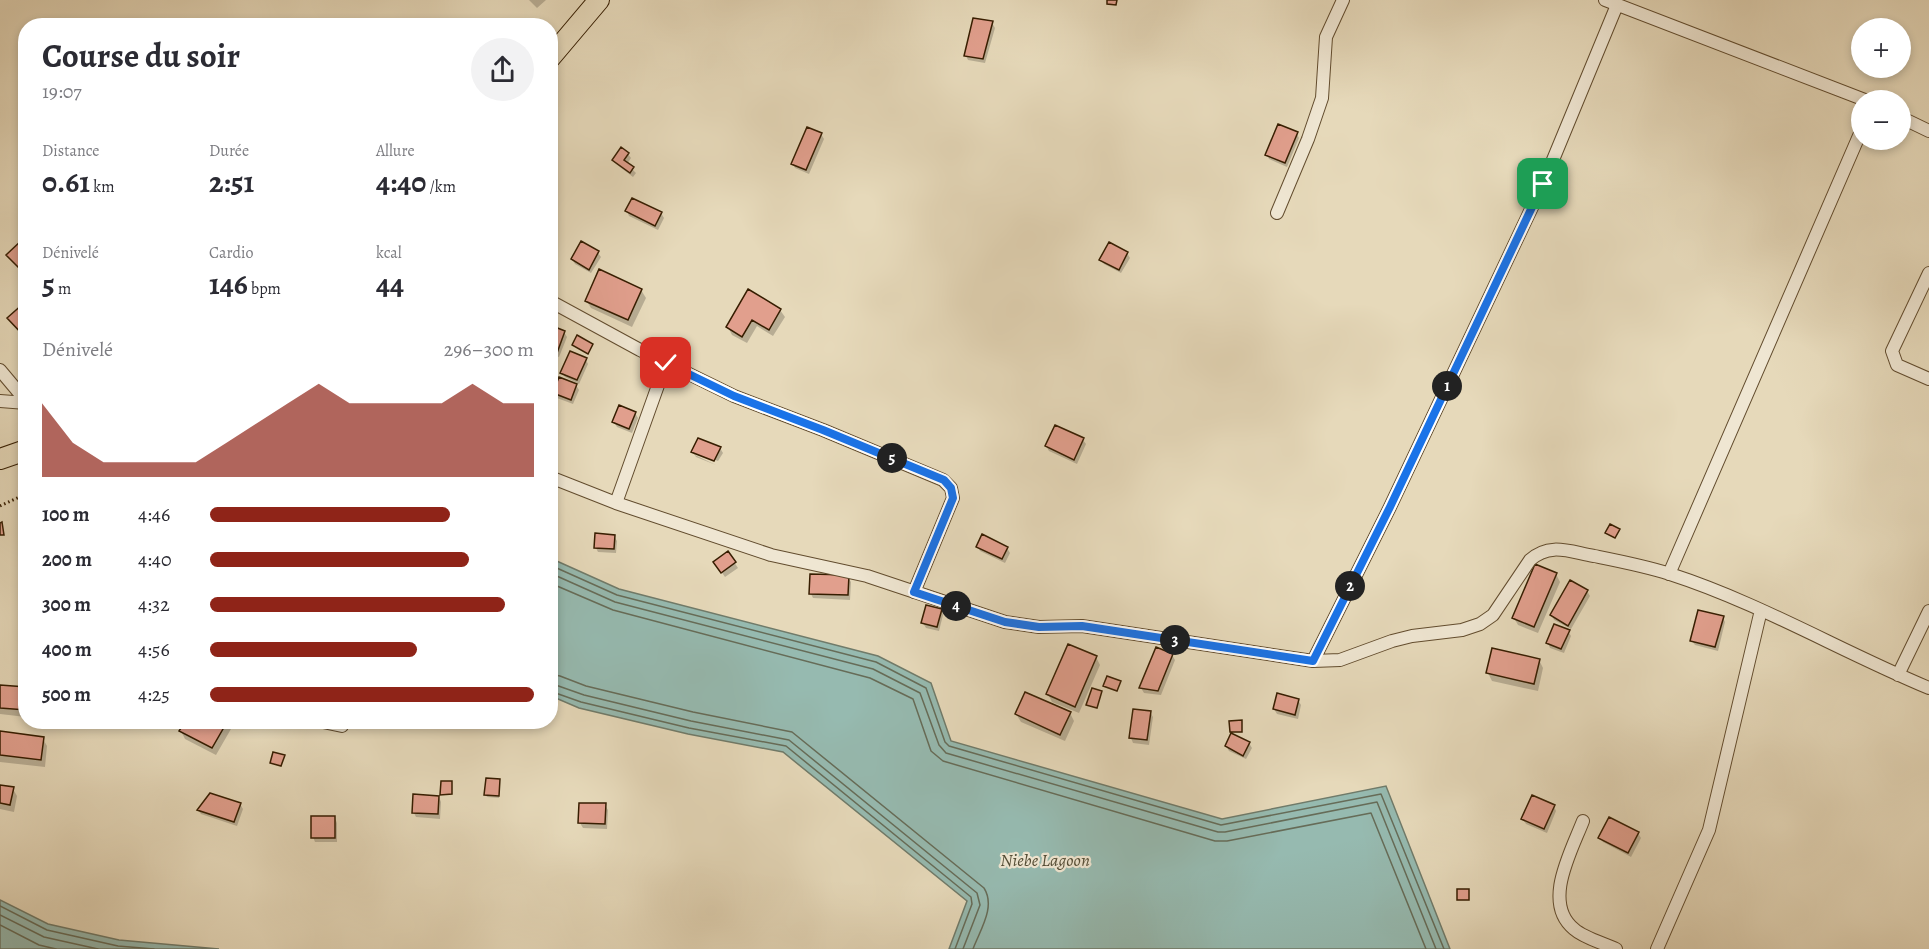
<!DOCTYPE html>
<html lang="fr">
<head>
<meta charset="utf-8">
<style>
  :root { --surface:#fff; --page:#f2f2f3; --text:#2b2b33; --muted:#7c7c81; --accent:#8f2418 }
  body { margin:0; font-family:Alegreya,serif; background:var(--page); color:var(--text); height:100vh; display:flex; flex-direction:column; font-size:22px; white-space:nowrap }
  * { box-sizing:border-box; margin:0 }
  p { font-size:20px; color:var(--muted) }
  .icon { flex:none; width:33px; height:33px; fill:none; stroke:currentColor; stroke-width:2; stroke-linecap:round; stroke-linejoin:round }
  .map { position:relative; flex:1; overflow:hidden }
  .panel { position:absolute; left:18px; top:18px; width:540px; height:711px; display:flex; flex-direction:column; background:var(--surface); border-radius:24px; box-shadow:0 3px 9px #0003 }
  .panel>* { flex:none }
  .tools { position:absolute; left:1851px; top:18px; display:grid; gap:12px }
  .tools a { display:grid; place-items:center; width:60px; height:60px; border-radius:50%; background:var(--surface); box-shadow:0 3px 9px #0003; font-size:30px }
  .pin { position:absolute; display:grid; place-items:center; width:51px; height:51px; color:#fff; margin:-26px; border-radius:12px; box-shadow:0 3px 9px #0006 }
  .km { position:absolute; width:30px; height:30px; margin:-15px; border-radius:50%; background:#222; color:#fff; font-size:16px; line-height:30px; text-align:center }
  .round { display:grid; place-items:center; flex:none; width:63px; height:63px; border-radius:32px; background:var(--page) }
  .head { display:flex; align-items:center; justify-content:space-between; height:102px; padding:0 24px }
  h1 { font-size:33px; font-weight:600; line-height:45px }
  .stats { display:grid; grid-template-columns:repeat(3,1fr); gap:9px; height:102px; padding:6px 24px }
  .stats div { display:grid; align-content:center }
  .stats b { font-size:30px; font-weight:600 }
  .stats small { font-size:16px; font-weight:400 }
  .stats p { font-size:16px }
  .chart { height:168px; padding:12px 24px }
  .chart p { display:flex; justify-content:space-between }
  .chart svg { width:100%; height:108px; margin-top:6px; fill:var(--accent); opacity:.7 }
  ul { padding:0 24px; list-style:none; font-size:20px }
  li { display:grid; grid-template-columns:96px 72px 1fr; align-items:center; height:45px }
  li i { height:15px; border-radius:8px; background:var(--accent) }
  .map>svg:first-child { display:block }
  .water { fill:#96bab0; stroke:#707b6a; stroke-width:1.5 }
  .shadow { fill:#0003 }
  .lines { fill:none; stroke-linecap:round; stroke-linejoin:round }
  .shore { stroke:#666c58; stroke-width:1.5 }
  .building { fill:#e19f8d; stroke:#361d00; stroke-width:1.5 }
  .minor-casing { stroke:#624c2e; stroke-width:14 }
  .primary-casing { stroke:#361d00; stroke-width:22 }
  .path { stroke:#361d00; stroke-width:3; stroke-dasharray:1.5 3; stroke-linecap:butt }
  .minor { stroke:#efe6d2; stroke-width:12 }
  .primary { stroke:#e6d9ba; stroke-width:20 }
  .route-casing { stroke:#fff; stroke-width:12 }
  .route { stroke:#1a73e8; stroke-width:8 }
  .labels { text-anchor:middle; stroke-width:4.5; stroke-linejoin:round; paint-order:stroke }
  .water-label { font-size:18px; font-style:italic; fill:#534c35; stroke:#efe6d2 }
</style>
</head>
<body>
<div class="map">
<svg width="1929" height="949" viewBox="0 0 1929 949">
  <rect width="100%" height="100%" fill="#e6d9ba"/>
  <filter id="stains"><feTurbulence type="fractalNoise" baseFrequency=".00333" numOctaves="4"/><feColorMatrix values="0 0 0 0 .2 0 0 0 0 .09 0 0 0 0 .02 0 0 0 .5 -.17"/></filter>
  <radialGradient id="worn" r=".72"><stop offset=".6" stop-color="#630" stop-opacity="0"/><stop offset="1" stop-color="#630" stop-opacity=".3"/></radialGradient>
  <path class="water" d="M550,558L619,589L878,656L931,683L951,741L1222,819L1386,786L1450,949H949L967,901L783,752L688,734L579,708L551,696Z
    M0,900L48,924L119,940L219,949H0Z"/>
  <path class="shadow" d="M529,0H546L537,8Z
    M992,23L995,28L985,63L968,60L966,56Z
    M821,134L824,139L809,174L795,168L793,164Z
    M1297,134L1299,138L1287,167L1269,159L1267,154Z
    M628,154L631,158L627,164L636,173L633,177L616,164L613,160Z
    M627,211L661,213L664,218L658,230L629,216Z
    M598,253L601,257L591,273L575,264L572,259Z
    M1127,253L1130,258L1121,273L1104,264L1101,260Z
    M641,290L646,298L632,327L591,308L586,300Z
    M780,310L785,317L773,336L757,326L747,343L732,335L728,327Z
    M550,328L564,332L567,337L559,357L550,354Z
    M586,360L588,364L579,384L565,377L562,373Z
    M576,385L579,390L573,404L557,398L555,393Z
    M635,413L638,418L632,433L617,427L614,422Z
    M1083,440L1086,444L1077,464L1049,451L1046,446Z
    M720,448L723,453L718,461L695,452V455L716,465L696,457L693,452Z
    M614,536L617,541L616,553L598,552L596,548Z
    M978,546L1007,548L1010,553L1005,563L980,551Z
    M728,553L738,568L725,577L718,567Z
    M1556,574L1560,582L1538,633L1518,625L1514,618Z
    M848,577L851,582L850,600L813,598L811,594Z
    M1571,582L1587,591L1590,596L1571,629L1554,620L1552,615Z
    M941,610L943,615L939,631L926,628L923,623Z
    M1723,618L1725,622L1718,651L1695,645L1692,641Z
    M1568,631L1571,636L1564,653L1550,648L1548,643Z
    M1172,655L1175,660L1161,695L1144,693L1141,688Z
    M1096,657L1100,665L1079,713L1052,702L1048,694Z
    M1539,660L1543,668L1538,691L1492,681L1488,673Z
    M0,686L26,689V717L0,714Z
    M1298,700L1301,705L1298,719L1277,714L1274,709Z
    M1150,712L1153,717L1149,745L1133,743L1131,738Z
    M1070,713L1074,721L1065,741L1021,722L1016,714Z
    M159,722H179L176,729Z
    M187,722H235L216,755L185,739L181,731Z
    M0,733L43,739L47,746L45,767L0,762Z
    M1249,743L1252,748L1246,759L1229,751L1226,746Z
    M499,781V798L487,797L486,795Z
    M0,786L13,789L17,796L14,812L0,809Z
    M439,797L441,802L440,819L416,817L414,813Z
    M240,804L243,809L237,826L201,814L198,810Z
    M605,805L608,810L607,829L583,828L580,823Z
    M1554,806L1556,811L1547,833L1526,824L1523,819Z
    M335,818L337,823V842H315L313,837Z
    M1638,833L1641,838L1631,857L1603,842L1600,838Z"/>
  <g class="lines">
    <path class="shore" d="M550,565L617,595L876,662L926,688L945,742L949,746L1221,825L1381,794L1444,949
      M550,573L615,602L873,669L920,693L939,745L946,753L1218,832H1225L1377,802L1436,949
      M550,583L613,610L870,678L913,699L931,751L943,761L1215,841H1227L1371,813L1426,949
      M550,674L560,676L586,686L693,712L792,732L984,888C996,907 980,930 973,949
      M550,683L584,695L691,721L789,740L977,893L980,905L963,949
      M550,691L581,702L689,728L786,746L971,897L972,904L955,949
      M0,906L47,930L118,946L154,949
      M0,915L44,937L98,949
      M0,925L39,945L56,949"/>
  </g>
  <path class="building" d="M1107,0H1117L1116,5L1107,4Z
    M973,18L993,21L983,59L964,56Z
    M1278,124L1298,132L1285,163L1265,155Z
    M807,127L822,133L806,170L791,164Z
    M621,147L629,153L624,160L634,167L630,173L612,160Z
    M632,198L662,212L655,226L625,211Z
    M22,240L26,243V275L6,255Z
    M581,241L599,251L589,270L571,259Z
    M1109,242L1128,252L1119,270L1099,260Z
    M599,269L642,289L628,320L585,301Z
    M748,289L781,309L769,330L752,320L742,337L726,327Z
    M24,303L26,305V338L7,318Z
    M550,325L565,331L557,353L550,351Z
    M577,335L593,344L588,354L572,345Z
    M570,351L587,358L577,380L560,373Z
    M559,377L577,384L571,400L553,393Z
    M619,405L636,412L629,429L612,422Z
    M1055,425L1084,438L1074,460L1045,446Z
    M698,438L721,447L714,461L691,452Z
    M2,522L4,535H0V523Z
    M1610,524L1620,529L1615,538L1605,533Z
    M595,533L615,535L614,549L594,548Z
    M982,534L1008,547L1002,559L976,547Z
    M728,551L736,562L721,573L713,562Z
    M1535,564L1557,573L1534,627L1512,618Z
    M810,574L849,575L848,595L809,594Z
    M26,576V585L22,586L20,577Z
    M1570,580L1588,590L1568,626L1550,615Z
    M926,605L942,609L937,627L921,623Z
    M1698,610L1724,616L1715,647L1690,641Z
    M1554,624L1570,630L1561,649L1546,643Z
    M1068,644L1097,656L1075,707L1046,694Z
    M1156,647L1173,654L1158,691L1139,688Z
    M1492,648L1540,659L1534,684L1486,673Z
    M1107,676L1121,681L1117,691L1103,686Z
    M0,685L26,687V710L0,708Z
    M1092,688L1102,691L1097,708L1086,705Z
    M1025,692L1071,712L1060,735L1015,714Z
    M1277,693L1299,699L1295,715L1273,709Z
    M1133,709L1151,711L1147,740L1129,738Z
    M1242,720V732H1230L1229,721Z
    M185,722H227L212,748L179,731Z
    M0,731L44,737L41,760L0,755Z
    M1231,733L1250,742L1243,756L1225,746Z
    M273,752L285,755L281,766L270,763Z
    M486,778L500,779L499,796L484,795Z
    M441,781H452V794L440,795Z
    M0,785L14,787L10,805L0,803Z
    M210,793L241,803L234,822L197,810Z
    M413,794L439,796L438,814L412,813Z
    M1532,795L1555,805L1544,829L1521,819Z
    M579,803H606L605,824L578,823Z
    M311,816H335V838H311Z
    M1609,817L1639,832L1628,853L1598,838Z
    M1457,889H1469V900H1457Z"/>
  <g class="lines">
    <g class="minor-casing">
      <path id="minor" d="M1605,0L1865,100
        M1900,117L1929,131
        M1277,213L1308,139L1322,98L1326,37L1343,0
        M1929,273L1892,351L1897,365L1929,379
        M550,301L640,350L734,396L823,430L943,480L951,488L953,498L914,592
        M0,370L26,401
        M0,401L26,403
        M550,477L616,503L771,555L867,576L1005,622L1039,627L1082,626L1313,661L1340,660L1392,641L1412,636L1462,630L1480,624L1493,615L1530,560C1550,542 1570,552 1594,556C1619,561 1645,566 1670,574C1760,603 1842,652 1929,688
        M616,503L666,363
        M1669,574L1862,129
        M1313,661L1390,507L1543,184L1617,5
        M1898,675L1929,611
        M323,722L342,726
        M1583,821C1571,852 1542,903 1574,929C1584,938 1603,943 1616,949
        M1657,949L1709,830L1761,610"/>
    </g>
    <g class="primary-casing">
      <path id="primary" d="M550,58L599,0
        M0,459L26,450"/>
    </g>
    <path class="path" d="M0,506L26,494"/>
    <use href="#minor" class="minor"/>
    <use href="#primary" class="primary"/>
  </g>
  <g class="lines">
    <g class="route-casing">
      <path id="route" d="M666,363L734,396L823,430L944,480L951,488L953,498L914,592L1005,622L1039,627L1082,626L1313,661L1390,507L1543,184"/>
    </g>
    <use href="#route" class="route"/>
  </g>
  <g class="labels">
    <g class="water-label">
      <text x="1045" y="866">Niebe Lagoon</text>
    </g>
  </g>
  <rect width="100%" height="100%" filter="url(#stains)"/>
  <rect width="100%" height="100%" fill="url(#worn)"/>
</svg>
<div class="tools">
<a>+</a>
<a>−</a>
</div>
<div class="pin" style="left:1543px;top:184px;background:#1e9e55"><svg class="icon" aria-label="arrive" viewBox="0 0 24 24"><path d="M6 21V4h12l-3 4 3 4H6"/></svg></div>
<div class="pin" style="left:666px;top:363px;background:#d93025"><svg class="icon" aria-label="check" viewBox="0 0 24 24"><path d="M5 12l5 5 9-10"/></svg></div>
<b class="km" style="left:1447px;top:386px">1</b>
<b class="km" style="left:1350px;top:586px">2</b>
<b class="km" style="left:1175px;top:640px">3</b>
<b class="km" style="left:956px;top:606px">4</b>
<b class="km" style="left:892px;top:458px">5</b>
<section class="panel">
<div class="head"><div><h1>Course du soir</h1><p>19:07</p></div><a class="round"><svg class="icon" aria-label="share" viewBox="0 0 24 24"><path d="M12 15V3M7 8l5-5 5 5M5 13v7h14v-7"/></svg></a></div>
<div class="stats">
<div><p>Distance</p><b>0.61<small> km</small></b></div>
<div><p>Durée</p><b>2:51</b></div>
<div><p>Allure</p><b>4:40<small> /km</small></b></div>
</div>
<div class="stats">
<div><p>Dénivelé</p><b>5<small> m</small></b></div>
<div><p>Cardio</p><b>146<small> bpm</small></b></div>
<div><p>kcal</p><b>44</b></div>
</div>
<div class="chart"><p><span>Dénivelé</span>296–300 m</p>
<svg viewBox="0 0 160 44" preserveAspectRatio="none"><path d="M0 44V14L10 30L20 38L30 38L40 38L50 38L60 30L70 22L80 14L90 6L100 14L110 14L120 14L130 14L140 6L150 14L160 14V44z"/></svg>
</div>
<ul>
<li><b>100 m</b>4:46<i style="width:74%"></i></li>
<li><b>200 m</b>4:40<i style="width:80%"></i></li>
<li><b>300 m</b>4:32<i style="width:91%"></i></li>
<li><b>400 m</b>4:56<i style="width:64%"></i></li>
<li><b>500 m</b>4:25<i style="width:100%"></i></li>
</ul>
</section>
</div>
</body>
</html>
